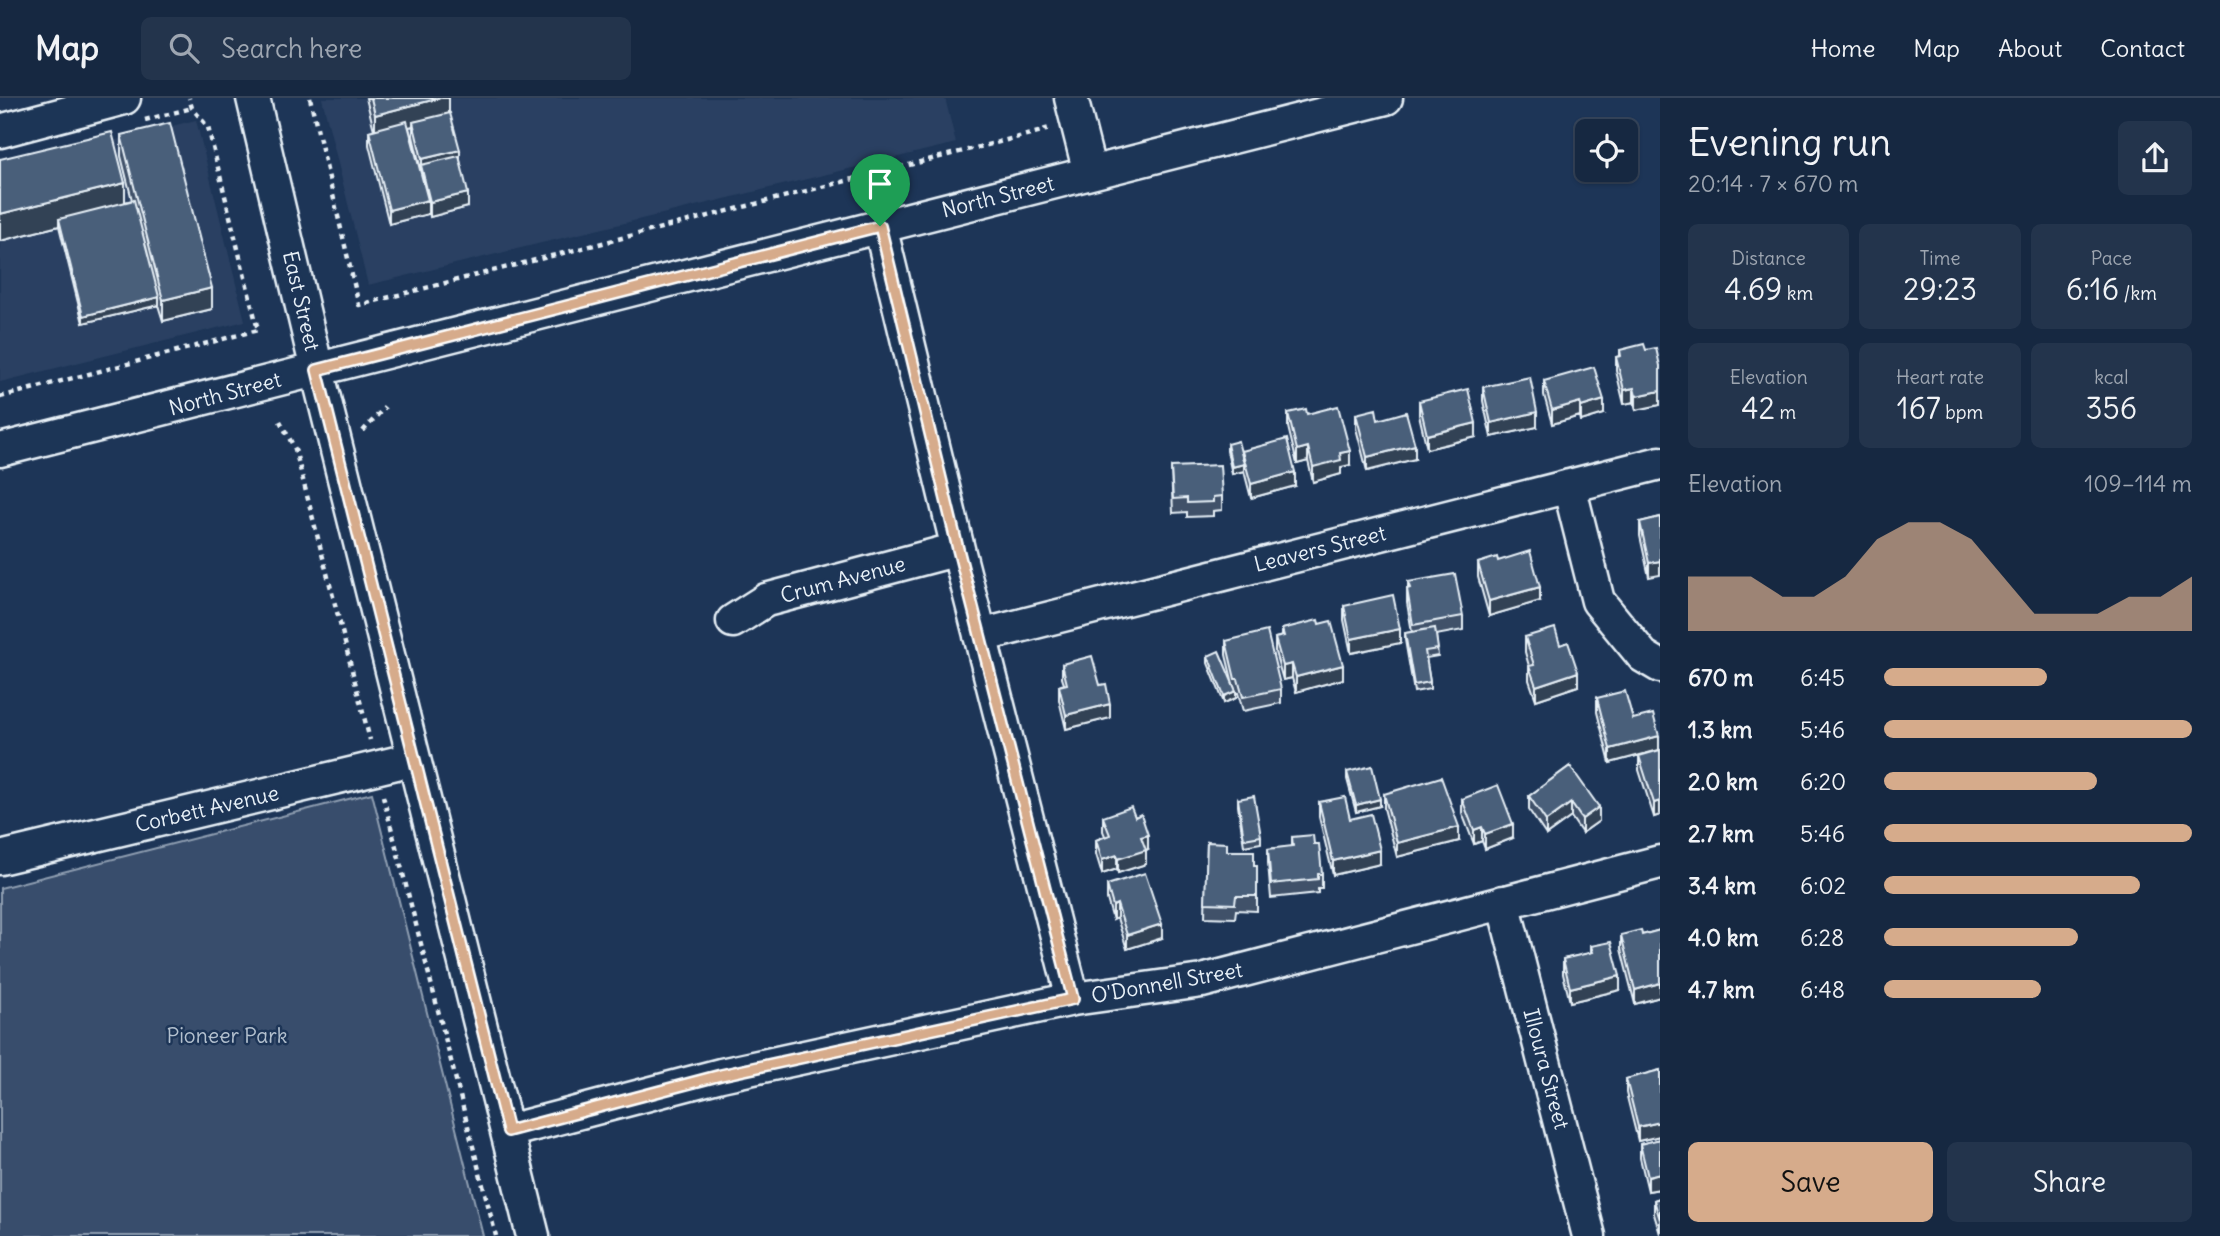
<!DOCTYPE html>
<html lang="en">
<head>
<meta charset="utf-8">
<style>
  :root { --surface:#162841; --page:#23344c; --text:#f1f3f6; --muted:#9ea6b1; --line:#35445a; --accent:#d6ab8b }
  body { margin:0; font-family:Delius,sans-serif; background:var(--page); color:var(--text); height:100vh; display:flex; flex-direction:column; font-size:26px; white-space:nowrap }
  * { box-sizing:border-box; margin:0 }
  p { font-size:23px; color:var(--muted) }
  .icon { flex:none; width:38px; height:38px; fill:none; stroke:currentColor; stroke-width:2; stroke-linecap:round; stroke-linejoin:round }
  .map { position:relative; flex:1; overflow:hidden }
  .details { display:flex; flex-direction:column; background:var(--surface); width:560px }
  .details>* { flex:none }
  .tools { position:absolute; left:1575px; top:21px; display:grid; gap:14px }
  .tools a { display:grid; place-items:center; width:63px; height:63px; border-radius:10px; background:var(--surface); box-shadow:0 2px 5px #0004,0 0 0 2px var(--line); font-size:35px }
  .pin { position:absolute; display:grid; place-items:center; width:60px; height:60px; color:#fff; margin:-72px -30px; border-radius:50% 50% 50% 0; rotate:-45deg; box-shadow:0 0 7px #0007 }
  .pin .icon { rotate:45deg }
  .round { display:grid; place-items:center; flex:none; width:74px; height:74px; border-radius:10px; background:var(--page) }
  .head { display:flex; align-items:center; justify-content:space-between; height:119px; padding:0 28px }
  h1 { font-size:38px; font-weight:600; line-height:52px }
  .figures { display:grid; grid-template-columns:repeat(3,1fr); gap:10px; height:119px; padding:7px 28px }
  .figures div { display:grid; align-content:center; border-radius:10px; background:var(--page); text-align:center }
  .figures b { font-size:30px; font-weight:600 }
  .figures small { font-size:19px; font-weight:400 }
  .figures p { font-size:19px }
  .chart { height:196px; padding:14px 28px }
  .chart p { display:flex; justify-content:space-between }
  .chart svg { width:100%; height:126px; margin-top:7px; fill:var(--accent); opacity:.7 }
  .primary-button { display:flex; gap:14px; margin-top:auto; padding:14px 28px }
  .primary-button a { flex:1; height:80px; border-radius:10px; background:var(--accent); color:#111; font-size:28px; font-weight:600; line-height:80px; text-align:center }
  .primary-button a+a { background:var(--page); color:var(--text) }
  ul { padding:0 28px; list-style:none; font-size:23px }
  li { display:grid; grid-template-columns:112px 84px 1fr; align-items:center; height:52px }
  li i { height:18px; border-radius:9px; background:var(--accent) }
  header { display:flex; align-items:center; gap:42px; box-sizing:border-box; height:98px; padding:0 35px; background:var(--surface); border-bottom:2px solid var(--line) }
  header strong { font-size:33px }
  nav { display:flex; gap:38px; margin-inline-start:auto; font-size:24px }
  .search { width:490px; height:63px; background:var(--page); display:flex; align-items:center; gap:18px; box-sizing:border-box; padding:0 24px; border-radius:10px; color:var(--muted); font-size:26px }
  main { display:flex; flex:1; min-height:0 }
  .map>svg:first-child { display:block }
  .built { fill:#2a4162 }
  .green { fill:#374d6c; stroke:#909fb2; stroke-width:2 }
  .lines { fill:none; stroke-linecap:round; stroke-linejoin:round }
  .minor-casing { stroke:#e8f1f8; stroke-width:37 }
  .path { stroke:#e8f1f8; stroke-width:4.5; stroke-dasharray:5 5; stroke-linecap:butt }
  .minor { stroke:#1d3557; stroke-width:32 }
  .wall { fill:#3f5169; stroke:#e8f1f8; stroke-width:2; fill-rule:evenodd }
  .shaded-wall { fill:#334255; stroke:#e8f1f8; stroke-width:2 }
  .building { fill:#495e7a; stroke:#e8f1f8; stroke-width:2 }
  .route-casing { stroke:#fff; stroke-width:14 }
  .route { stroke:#d6ab8b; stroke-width:9 }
  .labels { text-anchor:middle; stroke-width:5; stroke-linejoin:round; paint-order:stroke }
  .street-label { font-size:21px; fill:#e8f1f8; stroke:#1d3557 }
  .park-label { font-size:21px; fill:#b3c0ce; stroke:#1d3557 }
</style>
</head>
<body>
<header>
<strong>Map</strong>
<div class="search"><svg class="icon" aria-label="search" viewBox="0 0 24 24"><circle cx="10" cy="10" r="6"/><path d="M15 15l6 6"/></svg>Search here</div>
<nav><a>Home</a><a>Map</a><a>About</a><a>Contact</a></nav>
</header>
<main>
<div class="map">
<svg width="1660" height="1138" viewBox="0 0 1660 1138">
  <rect width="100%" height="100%" fill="#1d3557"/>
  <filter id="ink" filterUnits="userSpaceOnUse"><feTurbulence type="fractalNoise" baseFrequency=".0143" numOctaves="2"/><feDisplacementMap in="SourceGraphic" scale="14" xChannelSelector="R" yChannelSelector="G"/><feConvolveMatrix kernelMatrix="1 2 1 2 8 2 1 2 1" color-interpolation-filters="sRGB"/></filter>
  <g filter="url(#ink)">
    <path class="built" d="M322,0H945L956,45L368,187Z
      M196,22L245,223L0,284V71Z"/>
    <path class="green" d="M372,695L483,1138H0V790Z"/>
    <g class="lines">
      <g class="minor-casing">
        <path id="minor" d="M253,0L317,272L533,1138
          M1071,0L1090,75
          M0,33L124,0
          M880,128L958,451L1073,901
          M0,352L1386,0
          M1569,388L1598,503L1643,558L1660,568
          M733,523L766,502L958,451
          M980,538L1660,365
          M0,760L413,661
          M1503,804L1589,1138
          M508,1033L721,977L1073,901L1202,883L1660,764"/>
      </g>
      <path class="path" d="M310,0L359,207L1046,32L1044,25
        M145,22L192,10
        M0,299L258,232L208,29L192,10L189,0
        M280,323L295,351L370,642
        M363,333L385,309
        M383,698L496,1138"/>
      <use href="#minor" class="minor"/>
    </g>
    <path class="wall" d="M366,0H449V15L460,62L468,109L430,119L428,107V116L389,126L369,47V33L374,32ZM413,28V38L421,72V77L409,29Z
      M121,37L212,211L163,223L158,207L83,225L59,128L0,143V61L125,104L132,102L121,58Z
      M1620,252H1646L1660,268V307L1636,312L1634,304L1624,306L1616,273V259L1620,258Z
      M1544,283L1604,316L1581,323L1580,318L1552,326L1544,297Z
      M1483,289L1537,329L1491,339L1483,303Z
      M1419,303L1476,339L1427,351L1419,317Z
      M1288,315L1307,316L1350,367L1341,369V376L1313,384L1308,363L1297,366L1288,329Z
      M1356,316L1378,322L1415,361L1367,373L1356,330Z
      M1227,346L1242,359V353L1295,388L1251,400L1244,373L1232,376L1227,353Z
      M1171,369L1222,398V412L1213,413V418L1187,419V414L1173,415Z
      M1660,419L1649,479L1640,438V424Z
      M1498,463L1540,503L1489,518L1478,479V465Z
      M1408,484L1463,518V532L1436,537L1438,558L1426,560L1430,584V591L1414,594L1405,542V535L1412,534L1407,505V491H1408Z
      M1344,508L1400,545L1351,555L1344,522Z
      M1319,526L1343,581L1296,594L1292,580L1283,582L1275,554V540L1282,538V531Z
      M1525,539L1560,547L1578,588L1536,602L1529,582V568L1525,554Z
      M1226,543L1281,591V605L1243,613L1238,595H1236V600L1224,605L1208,565V558L1233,586L1226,557Z
      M1062,566L1100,587L1110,620L1066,631L1059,602V588L1064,586L1062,580Z
      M1597,600L1659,652H1660V717L1654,719L1639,672V658L1655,653L1610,665L1597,614Z
      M1570,668L1599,723L1582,735L1571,719L1546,737L1529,712V698Z
      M1347,674L1380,708L1356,714L1347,681Z
      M1384,696L1459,743L1397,759L1384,710Z
      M1238,701L1261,738V745L1244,748L1238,708Z
      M1462,701L1513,740L1485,751L1482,743L1474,746L1462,715Z
      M1319,704L1350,721L1380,766L1333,777L1319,719Z
      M1103,719L1148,751L1146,752V766L1118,775L1117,771L1102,776L1096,756V742L1105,738L1103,733Z
      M1292,739L1314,746L1322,776V790H1318V795L1271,800L1268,765V751L1292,749Z
      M1207,744L1227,753L1254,768H1257V813L1236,812L1235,820L1205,819Z
      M1107,787L1162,840L1127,851L1117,820L1113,822L1107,801Z
      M1660,832V899L1635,906L1621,851V837H1642Z
      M1591,848L1620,892L1570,904L1563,876V861L1591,855Z
      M1660,972V1038L1638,1043L1626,995V981Z
      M1660,1041V1091L1648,1093L1640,1060V1046Z
      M1660,1100V1136L1654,1116V1102Z"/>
    <path class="shaded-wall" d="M440,0H449V18L413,24V28L375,37V17Z
      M460,52V66L422,71V61Z
      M125,85V112L59,121V128L0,143V116Z
      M468,95V109L430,119V104Z
      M428,102V116L389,126V112Z
      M212,190V211L163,223V202Z
      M159,199V207L83,225V218Z
      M1634,290V304L1624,306V292Z
      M1660,293V307L1636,312V298Z
      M1604,302V316L1581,323V309Z
      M1580,304V318L1552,326V312Z
      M1537,314V329L1491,339V325Z
      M1476,325V339L1427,351V337Z
      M1415,347V361L1367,373V359Z
      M1308,349V363L1297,366V352Z
      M1350,353V367L1341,369V376L1313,384V369L1340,355Z
      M1244,366V373L1232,376V369Z
      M1295,374V388L1251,400V386Z
      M1660,463V477L1649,479V465Z
      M1540,489V503L1489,518V503Z
      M1400,531V545L1351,555V541Z
      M1292,566V580L1283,582V568Z
      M1343,567V581L1296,594V579Z
      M1578,574V588L1536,602V588Z
      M1236,593V600L1224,605V598Z
      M1110,606V620L1066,631V617Z
      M1659,638V652L1610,665V651Z
      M1380,701V708L1356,714V707Z
      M1660,703V717L1654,719V705Z
      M1571,705V719L1546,737V723Z
      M1599,709V723L1582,735V721Z
      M1513,726V740L1485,751V736Z
      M1459,729V743L1397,759V745Z
      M1482,729V743L1474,746V732Z
      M1148,737V751L1146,752V766L1118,775V761L1141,739Z
      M1380,752V766L1333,777V763Z
      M1117,757V771L1102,776V762Z
      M1117,806V820L1113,822V808Z
      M1162,826V840L1127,851V837Z
      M1620,878V892L1570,904V890Z
      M1660,885V899L1635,906V892Z
      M1660,1024V1038L1638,1043V1029Z
      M1660,1076V1091L1648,1093V1079Z"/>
    <path class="building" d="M371,0H440L375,17Z
      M450,15L460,52L422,61L413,24Z
      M407,23L428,102L389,112L369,33Z
      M170,25L212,190L163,202L121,37Z
      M112,34L125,85L0,116V61Z
      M459,58L468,95L430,104L421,67Z
      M134,102L159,199L83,218L59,121Z
      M1644,246L1646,252L1656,250L1660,268V293L1636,298L1634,290L1624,292L1616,259L1621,258L1620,252Z
      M1594,269L1604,302L1581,309L1580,304L1552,312L1544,283Z
      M1530,279L1537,314L1491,325L1483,289Z
      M1468,291L1476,325L1427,337L1419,303Z
      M1338,308L1350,353L1340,355L1341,362L1313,369L1308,349L1297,352L1288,315L1306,311L1307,316Z
      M1376,311L1378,322L1406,314L1415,347L1367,359L1356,316Z
      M1287,341L1295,374L1251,386L1242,353Z
      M1238,343L1244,366L1232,369L1227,346Z
      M1220,367L1222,398L1213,399V404L1187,405V400L1173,401L1171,369Z
      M1660,419V463L1649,465L1640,424Z
      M1530,453L1540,489L1489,503L1478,465L1497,459L1498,463Z
      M1455,476L1463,518L1413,527L1407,491L1410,490L1408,484Z
      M1393,497L1400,531L1351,541L1344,508Z
      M1318,522L1319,526L1331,523L1343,567L1296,579L1292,566L1283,568L1275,540L1284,538L1282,531Z
      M1435,530L1438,551L1425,553L1430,584L1414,587L1405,535Z
      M1555,530L1560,547L1568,544L1578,574L1536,588L1529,568L1534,567L1525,539Z
      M1267,533L1281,591L1243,599L1238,581H1235L1226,543Z
      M1219,553L1236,593L1224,598L1208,558Z
      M1092,558L1100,587L1106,586L1110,606L1066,617L1059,588L1067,586L1062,566Z
      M1625,593L1633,621L1653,616L1659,638L1610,651L1597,600Z
      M1660,652V703L1654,705L1639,658Z
      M1372,668L1380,701L1356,707L1347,674Z
      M1570,668L1599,709L1582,721L1571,705L1546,723L1529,698Z
      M1441,679L1459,729L1397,745L1384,696Z
      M1498,687L1513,726L1485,736L1482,729L1474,732L1462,701Z
      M1254,698L1261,738L1244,741L1238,701Z
      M1345,699L1350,721L1371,716L1380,752L1333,763L1319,704Z
      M1131,709L1135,719L1141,716L1148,737L1141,739L1146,752L1118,761L1117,757L1102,762L1096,742L1110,737L1103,719Z
      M1313,737L1314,746H1319L1322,776H1318V781L1271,786L1268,751L1293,748L1292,739Z
      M1207,744L1227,745V753H1254V768H1257V798H1236L1235,806L1205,805Z
      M1145,775L1162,826L1127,837L1117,806L1113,808L1107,787Z
      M1641,832L1642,837L1660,832V885L1635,892L1621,837Z
      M1611,844L1620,878L1570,890L1563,861L1593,854L1591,848Z
      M1660,972V1024L1638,1029L1626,981Z
      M1660,1041V1076L1648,1079L1640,1046Z
      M1660,1100V1122L1654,1102Z"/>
  </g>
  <g class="lines" filter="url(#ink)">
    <g class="route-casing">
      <path id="route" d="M880,128L958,451L1073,901L721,977L508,1033L317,272Z"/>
    </g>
    <use href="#route" class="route"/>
  </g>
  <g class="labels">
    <g class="street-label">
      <text transform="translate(998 99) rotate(-14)" y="7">North Street</text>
      <text transform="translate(301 203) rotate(77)" y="7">East Street</text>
      <text transform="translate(225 296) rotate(-15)" y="7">North Street</text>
      <text transform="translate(1320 451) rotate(-14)" y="7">Leavers Street</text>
      <text transform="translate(843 482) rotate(-15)" y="7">Crum Avenue</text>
      <text transform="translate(207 711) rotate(-13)" y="7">Corbett Avenue</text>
      <text transform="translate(1167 885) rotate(-10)" y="7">O'Donnell Street</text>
      <text transform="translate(1546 971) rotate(75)" y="7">Illoura Street</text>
    </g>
    <g class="park-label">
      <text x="227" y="945">Pioneer Park</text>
    </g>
  </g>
</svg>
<div class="tools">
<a><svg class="icon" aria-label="locate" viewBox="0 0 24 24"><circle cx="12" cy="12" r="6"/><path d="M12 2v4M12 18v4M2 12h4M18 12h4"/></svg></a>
</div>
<div class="pin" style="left:880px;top:128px;background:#1e9e55"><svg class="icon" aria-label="arrive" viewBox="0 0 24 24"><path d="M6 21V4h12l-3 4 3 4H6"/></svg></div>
</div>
<section class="details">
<div class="head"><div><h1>Evening run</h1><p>20:14 · 7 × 670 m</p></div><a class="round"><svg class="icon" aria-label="share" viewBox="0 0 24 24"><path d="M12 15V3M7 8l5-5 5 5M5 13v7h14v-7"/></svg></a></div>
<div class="figures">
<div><p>Distance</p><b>4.69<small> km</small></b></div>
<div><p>Time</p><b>29:23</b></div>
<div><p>Pace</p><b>6:16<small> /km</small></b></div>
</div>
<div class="figures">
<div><p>Elevation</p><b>42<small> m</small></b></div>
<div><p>Heart rate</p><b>167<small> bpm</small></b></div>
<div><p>kcal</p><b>356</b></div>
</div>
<div class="chart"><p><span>Elevation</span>109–114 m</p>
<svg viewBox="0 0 160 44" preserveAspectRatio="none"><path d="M0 44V25L10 25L20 25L30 32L40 32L50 25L60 12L70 6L80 6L90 12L100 25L110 38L120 38L130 38L140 32L150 32L160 25V44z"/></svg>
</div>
<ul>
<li><b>670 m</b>6:45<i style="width:53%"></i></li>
<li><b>1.3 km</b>5:46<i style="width:100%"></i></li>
<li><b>2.0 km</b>6:20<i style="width:69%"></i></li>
<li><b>2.7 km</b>5:46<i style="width:100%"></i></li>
<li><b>3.4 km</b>6:02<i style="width:83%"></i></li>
<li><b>4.0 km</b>6:28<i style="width:63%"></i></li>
<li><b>4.7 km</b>6:48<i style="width:51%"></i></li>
</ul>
<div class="primary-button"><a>Save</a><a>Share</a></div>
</section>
</main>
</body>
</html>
